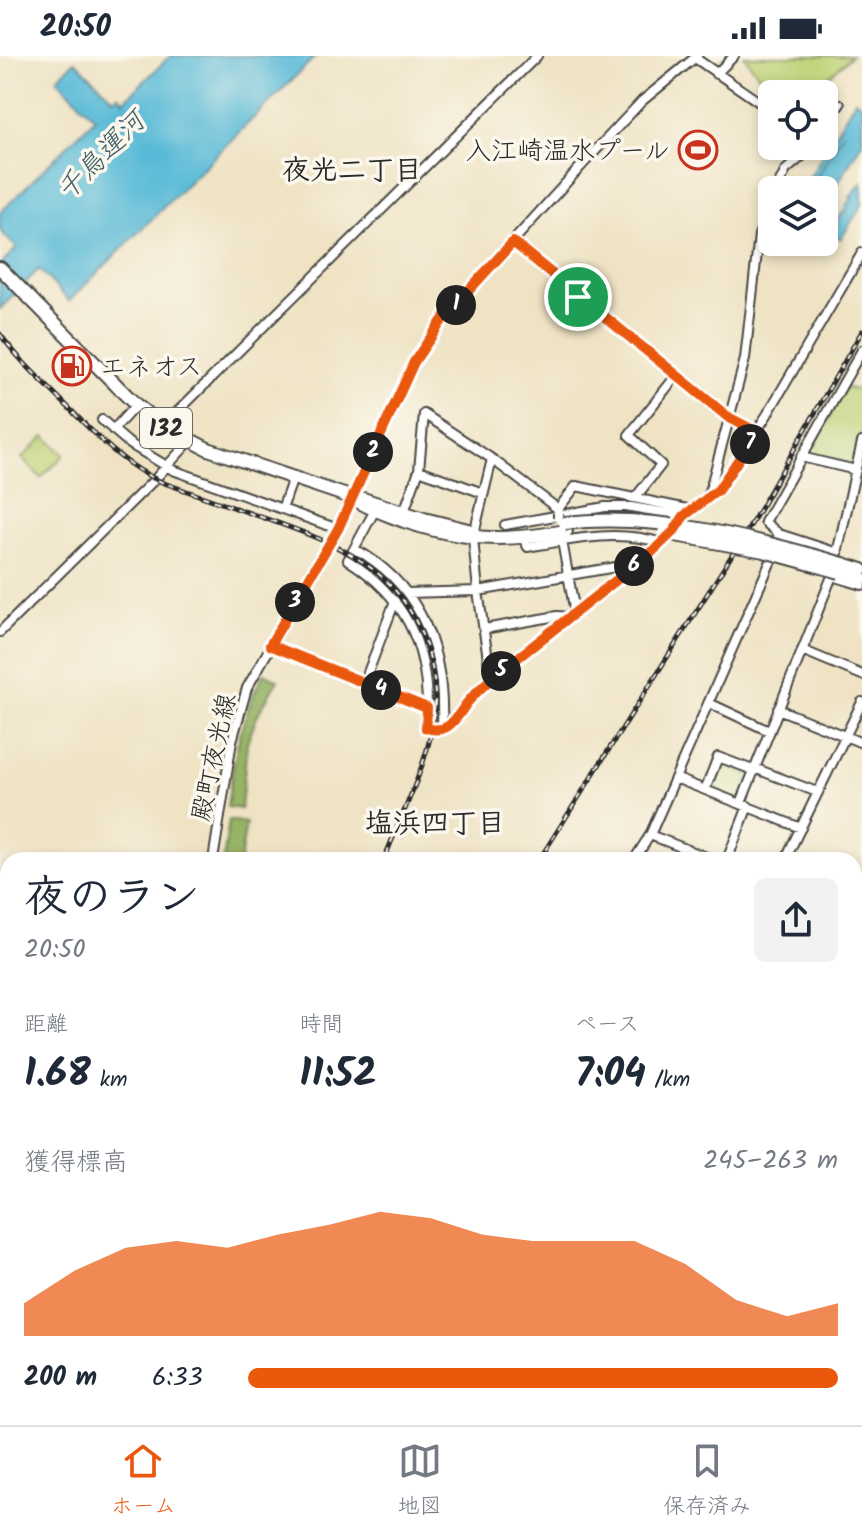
<!DOCTYPE html>
<html lang="ja">
<head>
<meta charset="utf-8">
<style>
  :root { --surface:#fff; --page:#f2f2f3; --text:#1f2937; --muted:#747a83; --line:#e0e1e3; --accent:#ea580c }
  body { margin:0; font-family:Kalam,"Klee One",sans-serif; background:var(--page); color:var(--text); height:100vh; display:flex; flex-direction:column; font-size:30px; white-space:nowrap }
  * { box-sizing:border-box; margin:0 }
  p { font-size:26px; color:var(--muted) }
  .icon { flex:none; width:44px; height:44px; fill:none; stroke:currentColor; stroke-width:2; stroke-linecap:round; stroke-linejoin:round }
  .map { position:relative; flex:1; overflow:hidden }
  .panel { position:absolute; left:0px; top:796px; width:862px; height:574px; display:flex; flex-direction:column; background:var(--surface); border-radius:24px 24px 0 0; box-shadow:0 4px 12px #0003 }
  .panel>* { flex:none }
  .fabs { position:absolute; left:758px; top:24px; display:grid; gap:16px }
  .fabs a { display:grid; place-items:center; width:80px; height:80px; border-radius:12px; background:var(--surface); box-shadow:0 4px 12px #0003; font-size:40px }
  .pin { position:absolute; display:grid; place-items:center; width:68px; height:68px; color:#fff; margin:-34px; border:4px solid #fff; border-radius:50%; box-shadow:0 2px 8px #0007 }
  .km { position:absolute; width:40px; height:40px; margin:-20px; border-radius:50%; background:#222; color:#fff; font-size:22px; line-height:40px; text-align:center }
  .round { display:grid; place-items:center; flex:none; width:84px; height:84px; border-radius:12px; background:var(--page) }
  .head { display:flex; align-items:center; justify-content:space-between; height:136px; padding:0 24px }
  h1 { font-size:44px; font-weight:600; line-height:60px }
  .stats { display:grid; grid-template-columns:repeat(3,1fr); gap:12px; height:136px; padding:8px 24px }
  .stats div { display:grid; align-content:center }
  .stats b { font-size:40px; font-weight:600 }
  .stats small { font-size:22px; font-weight:400 }
  .stats p { font-size:22px }
  .chart { height:224px; padding:16px 24px }
  .chart p { display:flex; justify-content:space-between }
  .chart svg { width:100%; height:144px; margin-top:8px; fill:var(--accent); opacity:.7 }
  ul { padding:0 24px; list-style:none; font-size:26px }
  li { display:grid; grid-template-columns:128px 96px 1fr; align-items:center; height:60px }
  li i { height:20px; border-radius:10px; background:var(--accent) }
  .status { display:flex; justify-content:space-between; align-items:center; height:56px; padding:0 40px; background:var(--surface); direction:ltr }
  .status svg { height:22px; fill:currentColor }
  .tab-bar { display:flex; justify-content:space-around; align-items:center; height:112px; border-top:2px solid var(--line); background:var(--surface); font-size:22px; color:var(--muted) }
  .tab-bar a { display:grid; justify-items:center; gap:4px }
  .tab-bar .on { color:var(--accent) }
  .map>svg:first-child { display:block }
  .green { fill:#bdd175; stroke:#747e50; stroke-width:2 }
  .forest { fill:#96b366; stroke:#606f48; stroke-width:2 }
  .water { fill:#58bad7; stroke:#427281; stroke-width:2 }
  .lines { fill:none; stroke-linecap:round; stroke-linejoin:round }
  .minor-casing { stroke:#484742; stroke-width:12 }
  .major-casing { stroke:#484742; stroke-width:14 }
  .highway-casing { stroke:#484742; stroke-width:16 }
  .minor { stroke:#fff; stroke-width:8 }
  .major { stroke:#fff; stroke-width:10 }
  .highway { stroke:#fff; stroke-width:12 }
  .rail-casing { stroke:#2b2b2b; stroke-width:5 }
  .rail { stroke:#fbf7ec; stroke-width:2; stroke-dasharray:6; stroke-linecap:butt }
  .minor-bridge-casing { stroke:#484742; stroke-width:12; stroke-linecap:butt }
  .highway-bridge-casing { stroke:#484742; stroke-width:16; stroke-linecap:butt }
  .minor-bridge { stroke:#fff; stroke-width:8 }
  .highway-bridge { stroke:#fff; stroke-width:12 }
  .route-casing { stroke:#fff; stroke-width:16 }
  .route { stroke:#ea580c; stroke-width:10 }
  .labels { text-anchor:middle; stroke-width:7; stroke-linejoin:round; paint-order:stroke }
  .shield { fill:#fbf7ec; stroke:#696865; stroke-width:2 }
  .shield-label { font-size:24px; font-weight:bold; fill:#2b2b2b }
  .poi-label { font-size:26px; fill:#2b2b2b; stroke:#fbf7ec; text-anchor:end }
  .street-label { font-size:26px; fill:#2b2b2b; stroke:#fbf7ec }
  .water-label { font-size:28px; font-style:italic; fill:#3b5d67; stroke:#fbf7ec }
  .neighbourhood-label { font-size:28px; font-weight:bold; fill:#2b2b2b; stroke:#fbf7ec }
</style>
</head>
<body>
<div class="status"><b>20:50</b><svg viewBox="0 0 49 12"><path d="M0 12V9h3v3zM5 12V6h3v6zM10 12V3h3v9zM15 12V0h3v12zM26 1h20v11H26zM47 4h2v5h-2z"/></svg></div>
<div class="map">
<svg width="862" height="1369" viewBox="0 0 862 1369">
  <rect width="100%" height="100%" fill="#fbf7ec"/>
  <filter id="ink" filterUnits="userSpaceOnUse"><feTurbulence type="fractalNoise" baseFrequency=".0125" numOctaves="2"/><feDisplacementMap in="SourceGraphic" scale="16" xChannelSelector="R" yChannelSelector="G"/><feConvolveMatrix kernelMatrix="1 2 1 2 8 2 1 2 1" color-interpolation-filters="sRGB"/></filter>
  <filter id="wash" filterUnits="userSpaceOnUse"><feTurbulence type="fractalNoise" baseFrequency=".006" numOctaves="4" result="noise"/><feDisplacementMap in="SourceGraphic" scale="32" xChannelSelector="R" yChannelSelector="G"/><feGaussianBlur stdDeviation="1.8" result="paint"/><feColorMatrix in="noise" values="0 0 0 0 0 0 0 0 0 0 0 0 0 0 0 0 0 1.4 0 .05"/><feComposite in="paint" operator="in"/></filter>
  <g filter="url(#wash)">
    <rect width="100%" height="100%" fill="#efe3c4"/>
    <path class="green" d="M744,0H851L812,37C774,43 765,28 744,0Z
      M846,331L862,336V376L855,408L808,400Z
      M45,380L64,399L41,422L22,402Z
      M722,708L747,718L750,715L741,743L736,744L712,735Z"/>
    <path class="forest" d="M264,617L278,624L259,656L247,687L241,753L227,751C234,703 240,660 264,617Z
      M229,764L246,767L240,804H223Z"/>
    <path class="water" d="M170,0H316L69,245L39,213L0,253V209L17,192L0,175V157L95,62L57,23L75,5L114,43L118,39L124,45Z
      M855,44L862,48V86L824,151V134H810L844,75L809,134H802Z
      M862,126V149L841,183L829,176L833,171L836,172L834,169L837,164H840L838,163L848,150L846,148L852,143L850,141Z
      M8,869V1137L0,1133L6,1121H0V877Z"/>
  </g>
  <g filter="url(#ink)">
    <g class="lines">
      <g class="minor-casing">
        <path id="minor" d="M695,2L772,55
          M716,18L734,0
          M824,70L840,48
          M776,134L786,114L814,90
          M513,186L728,361L757,376
          M102,364L130,388L173,414L338,473
          M163,370L537,0
          M113,374L136,349
          M801,401L856,414
          M419,414L483,437
          M708,441L745,303L759,179L772,144
          M635,442L661,409L629,379L676,320
          M282,453L293,422
          M558,453L576,430L692,454
          M375,454L348,504C404,540 427,586 427,652
          M404,456L419,414L424,358L492,403L558,453V457
          M505,469L605,451H631L684,460
          M779,478L838,497
          M523,482L528,491C573,483 618,473 662,487
          M562,485L575,557
          M355,493C424,531 445,597 442,672
          M832,520L862,529
          M407,537L478,535L633,508
          M484,573L557,560L570,561
          M0,576L155,423L190,385
          M270,589L427,652L426,672C448,679 456,662 467,647C474,638 483,630 491,623L652,496L684,460L718,434L767,359L862,197
          M802,594L862,619
          M491,623L478,535L473,482L492,403
          M364,627L395,545
          M709,647L769,675
          M778,653L862,687
          M754,712L817,736
          M675,722L801,772
          M705,734L718,701L753,714
          M741,747L832,520L862,386
          M650,779L714,804
          M213,804L232,685L247,632L338,473L414,306L446,259L584,107L642,45L697,0
          M634,804L650,779L771,505L779,478L765,466L862,294
          M727,804L748,750
          M785,804L862,646
          M0,855L8,863
          M854,905L862,912
          M854,943H862
          M854,991H862
          M854,1040L862,1039
          M854,1088H862
          M854,1250L862,1251
          M854,1323L862,1325
          M0,1333L8,1330
          M76,1362V1369
          M299,1362L300,1369
          M467,1362V1369
          M499,1362L514,1369
          M547,1362L563,1369
          M569,1362V1369
          M705,1362L706,1369
          M765,1362V1369
          M853,1362L855,1369
          M144,1369V1362
          M175,1369L178,1362
          M225,1369L227,1362
          M314,1369L395,1365
          M653,1369L654,1362
          M728,1369L732,1362"/>
      </g>
      <g class="major-casing">
        <path id="major" d="M854,1165L862,1150
          M796,1362V1369"/>
      </g>
      <g class="highway-casing">
        <path id="highway" d="M0,212L136,349L163,370L208,393L353,442C369,453 386,458 404,465C463,485 505,486 566,475
          M360,442L424,463L472,475
          M843,508L862,514
          M840,516L862,523
          M854,1138L862,1124
          M854,1153L862,1139
          M809,1369V1362"/>
      </g>
      <use href="#minor" class="minor"/>
      <use href="#major" class="major"/>
      <use href="#highway" class="highway"/>
      <g class="rail-casing">
        <path id="rail" d="M0,278C18,303 41,324 63,346C94,377 123,410 164,427C198,439 232,451 267,463C336,488 396,509 424,584C435,612 438,643 432,673C423,718 400,762 384,804
          M539,804L749,472L862,275
          M524,1362L539,1369
          M188,1369L192,1362"/>
      </g>
      <use href="#rail" class="rail"/>
      <g class="minor-bridge-casing">
        <path id="minor-bridge" d="M558,457V462"/>
      </g>
      <g class="highway-bridge-casing">
        <path id="highway-bridge" d="M565,467C655,456 757,483 843,508
          M664,477L764,495L840,516"/>
      </g>
      <use href="#minor-bridge" class="minor-bridge"/>
      <use href="#highway-bridge" class="highway-bridge"/>
    </g>
  </g>
  <g class="lines" filter="url(#ink)">
    <g class="route-casing">
      <path id="route" d="M513,186L728,361L757,376L718,434L684,460L674,475L652,496L491,623C483,630 474,638 467,647C456,662 449,679 426,672L427,652L270,589L338,473L414,306L446,259Z"/>
    </g>
    <use href="#route" class="route"/>
  </g>
  <defs>
    <g id="stadium-ring" transform="scale(2)"><circle r="9.5" fill="#fbf7ec" stroke="#c8321e" stroke-width="1.5"/><path d="M0-5a6.5 5 0 1 0 0 10a6.5 5 0 1 0 0-10ZM-3.5-1.8h7v3.6h-7Z" fill="#c8321e"/></g>
    <g id="fuel-ring" transform="scale(2)"><circle r="9.5" fill="#fbf7ec" stroke="#c8321e" stroke-width="1.5"/><path d="M-5.5-6h7V0h2V4h1.3V-2.5L3-4.5l.8-.8L6-3V5H2.5V1h-1V6h-7ZM-4.2-4.7v3.2H.2V-4.7Z" fill="#c8321e"/></g>
  </defs>
  <g fill-rule="evenodd">
    <use href="#stadium-ring" x="698" y="94"/>
    <use href="#fuel-ring" x="72" y="310"/>
  </g>
  <g class="labels">
    <rect class="shield" x="140" y="352" width="52" height="40" rx="6"/>
    <g class="shield-label">
      <text x="166" y="380">132</text>
    </g>
    <g class="poi-label">
      <text x="670" y="103">入江崎温水プール</text>
      <text x="100" y="319" text-anchor="start">エネオス</text>
    </g>
    <g class="street-label">
      <text transform="translate(213 701) rotate(-78)" y="9">殿町夜光線</text>
    </g>
    <g class="water-label">
      <text transform="translate(100 99) rotate(-45)" y="10">千鳥運河</text>
    </g>
    <g class="neighbourhood-label">
      <text x="352" y="123">夜光二丁目</text>
      <text x="435" y="776">塩浜四丁目</text>
    </g>
  </g>
</svg>
<div class="fabs">
<a><svg class="icon" aria-label="locate" viewBox="0 0 24 24"><circle cx="12" cy="12" r="6"/><path d="M12 2v4M12 18v4M2 12h4M18 12h4"/></svg></a>
<a><svg class="icon" aria-label="layers" viewBox="0 0 24 24"><path d="M12 4l9 5-9 5-9-5zM3 14l9 5 9-5"/></svg></a>
</div>
<div class="pin" style="left:578px;top:241px;background:#1e9e55"><svg class="icon" aria-label="arrive" viewBox="0 0 24 24"><path d="M6 21V4h12l-3 4 3 4H6"/></svg></div>
<b class="km" style="left:456px;top:249px">1</b>
<b class="km" style="left:373px;top:396px">2</b>
<b class="km" style="left:295px;top:546px">3</b>
<b class="km" style="left:381px;top:634px">4</b>
<b class="km" style="left:501px;top:615px">5</b>
<b class="km" style="left:634px;top:510px">6</b>
<b class="km" style="left:750px;top:388px">7</b>
<section class="panel">
<div class="head"><div><h1>夜のラン</h1><p>20:50</p></div><a class="round"><svg class="icon" aria-label="share" viewBox="0 0 24 24"><path d="M12 15V3M7 8l5-5 5 5M5 13v7h14v-7"/></svg></a></div>
<div class="stats">
<div><p>距離</p><b>1.68<small> km</small></b></div>
<div><p>時間</p><b>11:52</b></div>
<div><p>ペース</p><b>7:04<small> /km</small></b></div>
</div>
<div class="chart"><p><span>獲得標高</span>245–263 m</p>
<svg viewBox="0 0 160 44" preserveAspectRatio="none"><path d="M0 44V34L10 24L20 17L30 15L40 17L50 13L60 10L70 6L80 8L90 13L100 15L110 15L120 15L130 22L140 33L150 38L160 34V44z"/></svg>
</div>
<ul>
<li><b>200 m</b>6:33<i style="width:100%"></i></li>
</ul>
</section>
</div>
<nav class="tab-bar">
<a class="on"><svg class="icon" aria-label="home" viewBox="0 0 24 24"><path d="M3 11l9-7 9 7M6 9v11h12V9"/></svg>ホーム</a>
<a><svg class="icon" aria-label="map" viewBox="0 0 24 24"><path d="M3 6l6-2 6 2 6-2v14l-6 2-6-2-6 2zM9 4v14M15 6v14"/></svg>地図</a>
<a><svg class="icon" aria-label="saved" viewBox="0 0 24 24"><path d="M7 4h10v16l-5-4-5 4z"/></svg>保存済み</a>
</nav>
</body>
</html>
